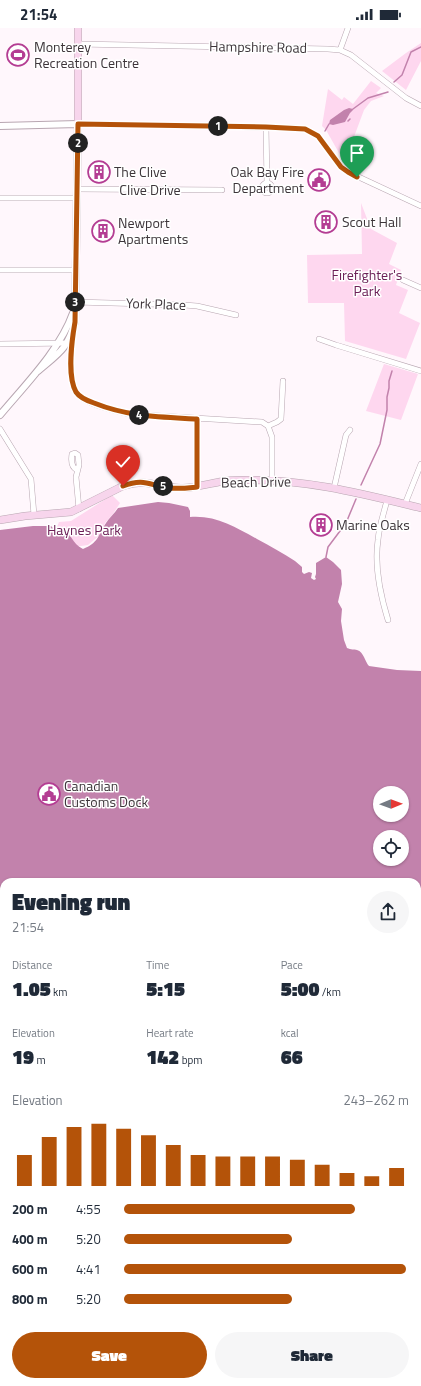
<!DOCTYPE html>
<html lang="en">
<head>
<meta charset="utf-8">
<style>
  :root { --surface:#fff; --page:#f6f6f7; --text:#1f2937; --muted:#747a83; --accent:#b45309 }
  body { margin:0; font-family:"Titillium Web",sans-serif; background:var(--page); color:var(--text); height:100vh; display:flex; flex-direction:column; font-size:15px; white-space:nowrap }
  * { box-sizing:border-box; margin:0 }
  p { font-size:13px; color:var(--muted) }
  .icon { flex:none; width:22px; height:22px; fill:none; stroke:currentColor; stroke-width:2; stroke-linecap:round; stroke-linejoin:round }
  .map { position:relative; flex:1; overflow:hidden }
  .sheet { position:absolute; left:0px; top:850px; width:421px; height:508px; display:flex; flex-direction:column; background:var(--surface); border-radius:12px 12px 0 0; box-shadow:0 1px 3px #0004 }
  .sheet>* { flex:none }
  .needle { width:26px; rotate:89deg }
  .tools { position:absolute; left:373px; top:758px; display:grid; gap:8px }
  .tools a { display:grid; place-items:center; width:36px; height:36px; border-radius:50%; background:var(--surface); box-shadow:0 1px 3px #0004; font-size:20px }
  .pin { position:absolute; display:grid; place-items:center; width:34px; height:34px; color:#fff; margin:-41px -17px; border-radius:50% 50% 50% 0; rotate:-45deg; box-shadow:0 0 4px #0007 }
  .pin .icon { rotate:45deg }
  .km { position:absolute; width:20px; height:20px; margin:-10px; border-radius:50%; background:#222; color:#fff; font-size:11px; line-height:20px; text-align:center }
  .round { display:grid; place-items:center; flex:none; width:42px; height:42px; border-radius:21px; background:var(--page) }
  .overview { display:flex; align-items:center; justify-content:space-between; height:68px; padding:0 12px }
  h1 { font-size:22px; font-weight:800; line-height:30px }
  .stats { display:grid; grid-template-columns:repeat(3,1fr); gap:6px; height:68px; padding:4px 12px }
  .stats div { display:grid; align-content:center }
  .stats b { font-size:20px; font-weight:800 }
  .stats small { font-size:11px; font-weight:400 }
  .stats p { font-size:11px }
  .chart { height:112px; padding:8px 12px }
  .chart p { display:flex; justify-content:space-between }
  .chart svg { width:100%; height:72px; margin-top:4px; stroke:var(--accent); stroke-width:6 }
  .action { display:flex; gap:8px; margin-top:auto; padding:8px 12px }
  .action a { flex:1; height:46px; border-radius:24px; background:var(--accent); color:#fff; font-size:16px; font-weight:800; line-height:46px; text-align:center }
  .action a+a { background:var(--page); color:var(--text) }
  ul { padding:0 12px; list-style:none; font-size:13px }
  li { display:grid; grid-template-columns:64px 48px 1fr; align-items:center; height:30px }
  li i { height:10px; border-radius:5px; background:var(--accent) }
  .status { display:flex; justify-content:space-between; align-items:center; height:28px; padding:0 20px; background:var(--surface); direction:ltr }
  .status svg { height:11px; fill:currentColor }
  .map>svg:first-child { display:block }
  .green { fill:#fed7ef }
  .water { fill:#c282ac; fill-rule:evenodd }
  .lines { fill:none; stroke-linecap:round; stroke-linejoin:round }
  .stream { stroke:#c282ac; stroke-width:1.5 }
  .minor-casing { stroke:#b8a6b1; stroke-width:6 }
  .tertiary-casing { stroke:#b8a6b1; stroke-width:8 }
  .secondary-casing { stroke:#b8a6b1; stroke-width:8 }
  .minor { stroke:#fff; stroke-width:5 }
  .tertiary { stroke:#fff; stroke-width:6 }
  .secondary { stroke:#f7d5ec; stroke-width:7 }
  .route-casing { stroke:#fff; stroke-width:8 }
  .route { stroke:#b45309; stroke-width:5 }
  .labels { text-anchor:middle; stroke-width:3; stroke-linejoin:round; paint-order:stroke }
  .poi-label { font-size:14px; fill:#3d353a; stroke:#fff; text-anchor:start }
  .street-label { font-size:14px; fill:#3d353a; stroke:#fff }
  .park-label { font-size:14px; fill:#6c2057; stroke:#fff }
</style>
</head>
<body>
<div class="status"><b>21:54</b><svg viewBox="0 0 49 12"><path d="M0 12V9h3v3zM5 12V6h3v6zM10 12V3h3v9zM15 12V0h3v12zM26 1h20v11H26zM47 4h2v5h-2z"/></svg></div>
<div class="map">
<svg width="421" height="1358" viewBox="0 0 421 1358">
  <rect width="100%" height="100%" fill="#fff7fc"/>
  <path class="green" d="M421,15V33L406,62L382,43L406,25Z
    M371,53L381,60L376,65L384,68L371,73L364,82L345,133L343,132L326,102L322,98L328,61L342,72L344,69L353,76Z
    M361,175L371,201L397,215L389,236L401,242L396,257L408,262L399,285L420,295L406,331L345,313L344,275H308L307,227L362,226Z
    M384,336L418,346L401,392L366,383Z
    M112,467L120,475L113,486L105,495L101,506L88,517L74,519L65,505L57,499L59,494L71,493Z"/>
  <path class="water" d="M349,80L353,81V82L350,85L345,94L333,97L329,96L330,92L344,82Z
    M158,474L169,475L188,479L190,483V489C216,487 235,499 257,511C270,518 283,525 295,533L302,539V544L304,546L309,544L312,545L311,550L314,552L316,551L315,549L316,546V535L326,529L333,534L341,542L342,556L338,574L342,581L341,593L344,612L347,620C351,622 354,621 357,622C364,624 365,634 369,638L397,642L421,643V1358H0V923L4,927V1354H417V854H4V917L0,912V502L33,498H51L56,503L61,499C71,504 72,516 83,521C98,515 98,508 106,495C109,490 115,485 118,480ZM380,765H402V787H380ZM380,809H402V831H380Z"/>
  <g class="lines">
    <path class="stream" d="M394,54L402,47L411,24L421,19
      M353,81L368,70L388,64
      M348,93L350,91
      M325,103L329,96
      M361,457L380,416L387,382V369L389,360V353L392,343
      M326,529L328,519L346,495L356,471"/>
    <g class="minor-casing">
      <path id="minor" d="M78,16L328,21L340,22L351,27L406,70L421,78
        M340,22L348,0
        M78,96L299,100L305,101L318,108L341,139L348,144L421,178
        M266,99L267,155
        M262 160a5 5 0 1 1 10 0a5 5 0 1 1-10 0Z
        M77,161L222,162
        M0,170H77
        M0,242H75
        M403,252L421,260
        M75,274L184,277L197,278L236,287
        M73,305C71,318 68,359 79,368C90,377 115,383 129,386L262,394L268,398L272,409V452
        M319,311L336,317L421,343
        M0,316L69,315
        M197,391V459
        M268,398L277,394L281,391L283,353
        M0,401L31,451L34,487
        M77,442C71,439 71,432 72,426L75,425L78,427L79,437L76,449L79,481
        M334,460L346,407L350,402
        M387,472C384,485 379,498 378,512C374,539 380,566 388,592
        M405,476L421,436"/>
    </g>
    <g class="tertiary-casing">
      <path id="tertiary" d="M0,98L78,96L75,294C67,322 59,325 38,343
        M0,387C25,357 60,322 73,285"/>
    </g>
    <g class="secondary-casing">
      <path id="secondary" d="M78,0V96
        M0,492L25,488L71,484L123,458C149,449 159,461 183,460C195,460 207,456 219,454C228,452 237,452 246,452C306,451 363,466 421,480"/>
    </g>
    <use href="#minor" class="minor"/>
    <use href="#tertiary" class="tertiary"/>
    <use href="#secondary" class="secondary"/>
  </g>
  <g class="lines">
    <g class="route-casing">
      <path id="route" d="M123,458C144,450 149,457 169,460C178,461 187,460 197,459V391C160,389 129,389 94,375C88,373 80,370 76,364C67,348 72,311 75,294L78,96L266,99L305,101L318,108L341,139L348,144L357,149"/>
    </g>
    <use href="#route" class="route"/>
  </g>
  <defs>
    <g id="stadium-ring" transform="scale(1.15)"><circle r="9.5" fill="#fff" stroke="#b43d93" stroke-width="1.5"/><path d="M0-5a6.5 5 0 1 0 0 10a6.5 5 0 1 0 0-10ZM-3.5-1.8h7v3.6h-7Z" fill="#b43d93"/></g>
    <g id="building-ring" transform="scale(1.15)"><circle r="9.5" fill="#fff" stroke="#b43d93" stroke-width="1.5"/><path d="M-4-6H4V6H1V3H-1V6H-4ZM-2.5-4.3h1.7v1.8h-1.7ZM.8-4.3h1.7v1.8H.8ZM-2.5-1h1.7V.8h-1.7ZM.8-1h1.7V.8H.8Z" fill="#b43d93"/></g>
    <g id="civic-ring" transform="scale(1.15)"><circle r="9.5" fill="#fff" stroke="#b43d93" stroke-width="1.5"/><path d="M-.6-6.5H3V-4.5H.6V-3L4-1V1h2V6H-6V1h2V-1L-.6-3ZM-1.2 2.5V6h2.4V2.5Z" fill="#b43d93"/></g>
  </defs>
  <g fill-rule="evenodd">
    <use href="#stadium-ring" x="18" y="27"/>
    <use href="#building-ring" x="99" y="144"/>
    <use href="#civic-ring" x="319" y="152"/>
    <use href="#building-ring" x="326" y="194"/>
    <use href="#building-ring" x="103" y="203"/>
    <use href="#building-ring" x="321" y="497"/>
    <use href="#civic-ring" x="49" y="766"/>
  </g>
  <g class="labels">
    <g class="poi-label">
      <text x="34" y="24">Monterey<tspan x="34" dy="16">Recreation Centre</tspan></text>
      <text x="114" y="149">The Clive</text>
      <text x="304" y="149" text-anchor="end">Oak Bay Fire<tspan x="304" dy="16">Department</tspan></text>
      <text x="342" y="199">Scout Hall</text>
      <text x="118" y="200">Newport<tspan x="118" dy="16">Apartments</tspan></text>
      <text x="336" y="502">Marine Oaks</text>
      <text x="64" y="763">Canadian<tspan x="64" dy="16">Customs Dock</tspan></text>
    </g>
    <g class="street-label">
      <text transform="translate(258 19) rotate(1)" y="5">Hampshire Road</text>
      <text x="150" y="167">Clive Drive</text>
      <text transform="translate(156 276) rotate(2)" y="5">York Place</text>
      <text transform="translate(256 454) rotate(-1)" y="5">Beach Drive</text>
    </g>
    <g class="park-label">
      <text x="367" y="252">Firefighter's<tspan x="367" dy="16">Park</tspan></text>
      <text x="84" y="507">Haynes Park</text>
    </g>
  </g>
</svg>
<div class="tools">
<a><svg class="needle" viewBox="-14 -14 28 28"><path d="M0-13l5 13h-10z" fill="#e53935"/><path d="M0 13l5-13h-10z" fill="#747a83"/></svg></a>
<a><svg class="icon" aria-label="locate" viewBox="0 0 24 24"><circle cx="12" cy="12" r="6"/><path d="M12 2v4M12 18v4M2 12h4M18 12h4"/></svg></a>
</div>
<div class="pin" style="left:357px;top:149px;background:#1e9e55"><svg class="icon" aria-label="arrive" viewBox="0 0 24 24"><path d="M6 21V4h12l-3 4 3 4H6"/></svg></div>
<div class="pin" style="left:123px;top:458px;background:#d93025"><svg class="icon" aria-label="check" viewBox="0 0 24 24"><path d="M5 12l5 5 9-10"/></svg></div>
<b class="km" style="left:218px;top:98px">1</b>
<b class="km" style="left:78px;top:115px">2</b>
<b class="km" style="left:75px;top:274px">3</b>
<b class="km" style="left:139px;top:387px">4</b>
<b class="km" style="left:163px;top:458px">5</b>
<section class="sheet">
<div class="overview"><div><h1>Evening run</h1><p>21:54</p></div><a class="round"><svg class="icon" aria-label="share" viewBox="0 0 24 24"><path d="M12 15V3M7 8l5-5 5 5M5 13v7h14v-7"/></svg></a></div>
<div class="stats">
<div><p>Distance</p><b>1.05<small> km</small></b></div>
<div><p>Time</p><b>5:15</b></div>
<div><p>Pace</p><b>5:00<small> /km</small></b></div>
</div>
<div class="stats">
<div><p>Elevation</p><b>19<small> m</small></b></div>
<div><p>Heart rate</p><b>142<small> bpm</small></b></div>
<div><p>kcal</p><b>66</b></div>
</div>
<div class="chart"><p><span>Elevation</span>243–262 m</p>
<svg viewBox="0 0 160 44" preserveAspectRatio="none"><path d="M5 44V25M15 44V14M25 44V8M35 44V6M45 44V9M55 44V13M65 44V19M75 44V25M85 44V26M95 44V26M105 44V26M115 44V28M125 44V31M135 44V36M145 44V38M155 44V33"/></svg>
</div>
<ul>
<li><b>200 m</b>4:55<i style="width:81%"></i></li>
<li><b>400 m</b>5:20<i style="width:59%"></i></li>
<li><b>600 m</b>4:41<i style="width:99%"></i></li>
<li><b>800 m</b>5:20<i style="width:59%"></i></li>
</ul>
<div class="action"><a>Save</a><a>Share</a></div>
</section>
</div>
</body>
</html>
